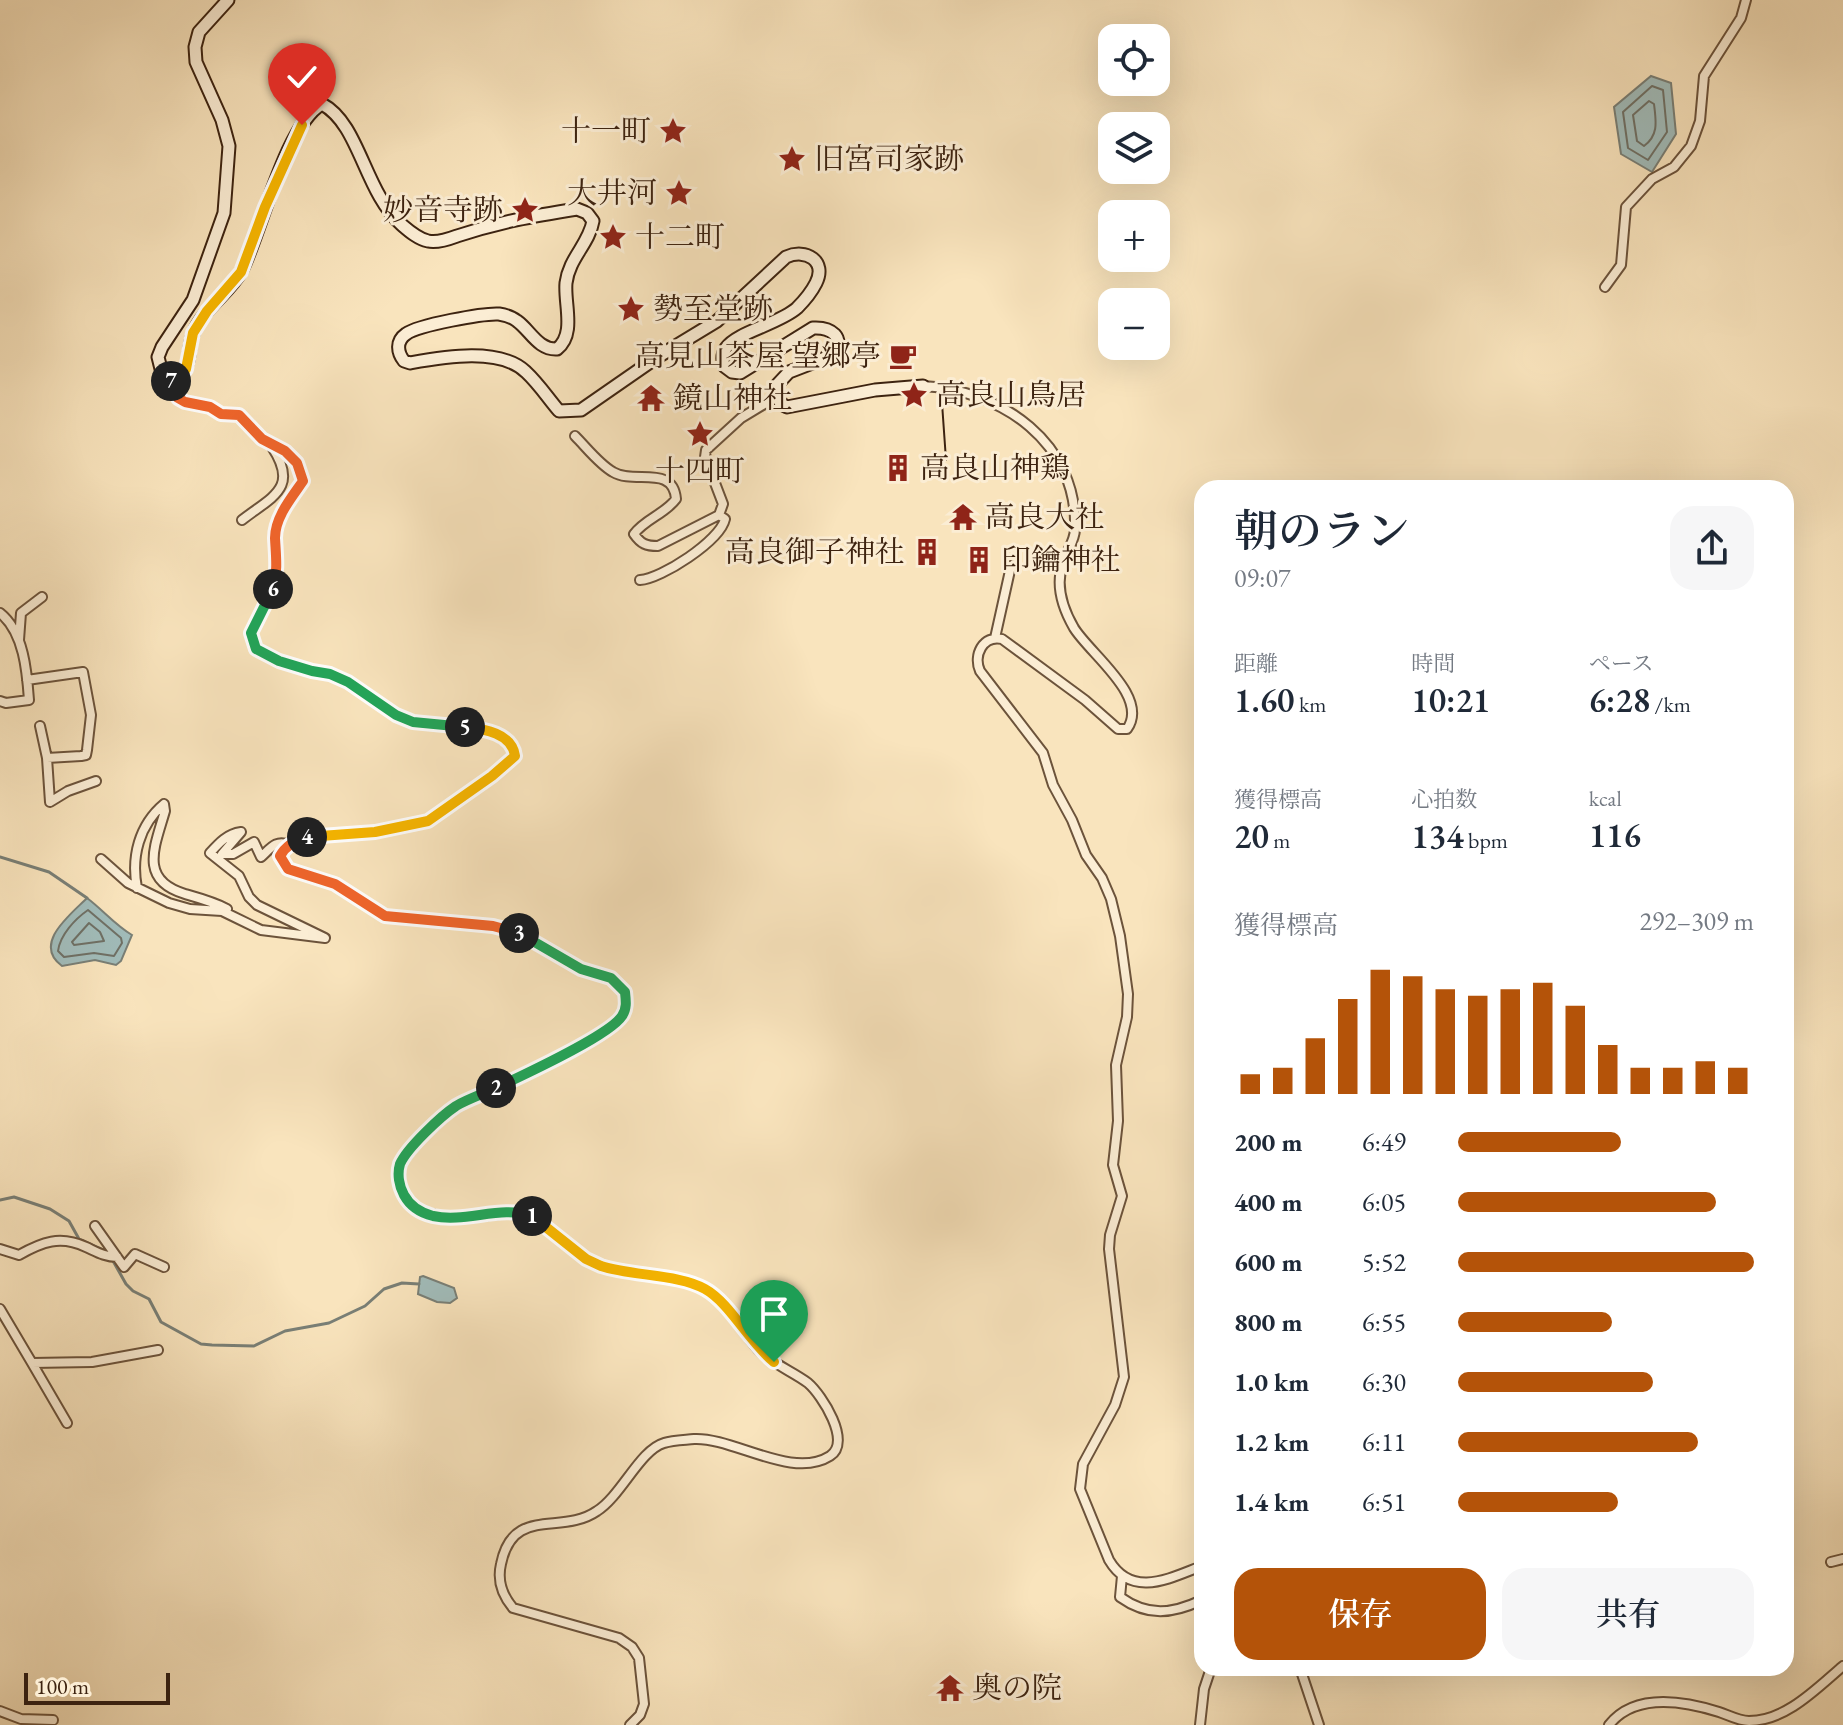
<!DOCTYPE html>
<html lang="ja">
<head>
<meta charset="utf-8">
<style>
  :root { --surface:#fff; --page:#f6f6f7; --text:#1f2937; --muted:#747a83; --accent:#b45309 }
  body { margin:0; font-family:"EB Garamond","Noto Serif JP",serif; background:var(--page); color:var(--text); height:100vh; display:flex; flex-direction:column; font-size:30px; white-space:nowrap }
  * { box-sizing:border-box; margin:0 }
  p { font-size:26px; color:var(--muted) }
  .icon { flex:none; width:44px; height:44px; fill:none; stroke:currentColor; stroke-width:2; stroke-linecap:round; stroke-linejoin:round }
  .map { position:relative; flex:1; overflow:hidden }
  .drawer { position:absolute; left:1194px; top:480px; width:600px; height:1196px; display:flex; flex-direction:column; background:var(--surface); border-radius:24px; box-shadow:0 8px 32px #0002 }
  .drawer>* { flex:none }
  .fabs { position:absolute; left:1098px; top:24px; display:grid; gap:16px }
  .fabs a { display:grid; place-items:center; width:72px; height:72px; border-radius:16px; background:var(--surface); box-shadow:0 8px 32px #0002; font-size:40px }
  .scale { position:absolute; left:24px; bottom:20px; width:146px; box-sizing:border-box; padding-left:8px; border:4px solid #3d2310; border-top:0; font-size:22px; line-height:28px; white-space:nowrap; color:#3d2310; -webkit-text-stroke:6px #fbedd4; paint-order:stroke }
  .pin { position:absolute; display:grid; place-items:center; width:68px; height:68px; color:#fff; margin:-82px -34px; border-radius:50% 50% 50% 0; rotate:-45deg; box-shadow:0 0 8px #0007 }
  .pin .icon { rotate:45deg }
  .km { position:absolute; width:40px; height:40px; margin:-20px; border-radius:50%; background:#222; color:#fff; font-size:22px; line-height:40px; text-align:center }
  .round { display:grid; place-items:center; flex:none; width:84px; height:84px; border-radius:24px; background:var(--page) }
  .overview { display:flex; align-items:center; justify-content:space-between; height:136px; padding:0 40px }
  h1 { font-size:44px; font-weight:600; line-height:60px }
  .stats { display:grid; grid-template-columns:repeat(3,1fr); gap:12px; height:136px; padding:8px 40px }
  .stats div { display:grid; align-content:center }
  .stats b { font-size:34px; font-weight:600 }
  .stats small { font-size:22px; font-weight:400 }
  .stats p { font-size:22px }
  .chart { height:224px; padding:16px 40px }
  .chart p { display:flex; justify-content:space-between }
  .chart svg { width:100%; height:144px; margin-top:8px; stroke:var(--accent); stroke-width:6 }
  .cta { display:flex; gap:16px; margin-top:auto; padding:16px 40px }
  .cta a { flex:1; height:92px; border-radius:24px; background:var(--accent); color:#fff; font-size:32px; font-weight:600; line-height:92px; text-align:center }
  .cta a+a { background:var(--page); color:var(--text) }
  ul { padding:0 40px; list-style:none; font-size:26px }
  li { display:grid; grid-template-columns:128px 96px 1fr; align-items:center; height:60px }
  li i { height:20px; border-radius:10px; background:var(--accent) }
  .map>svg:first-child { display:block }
  .water { fill:#a1bcba; stroke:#797f76; stroke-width:2 }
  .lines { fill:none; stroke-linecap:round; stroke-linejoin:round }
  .shore { stroke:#6f7065; stroke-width:2 }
  .stream { stroke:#797f76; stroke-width:3 }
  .street-casing { stroke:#6c533b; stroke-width:12 }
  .secondary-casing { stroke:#3d2310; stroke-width:15 }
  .street { stroke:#fbedd4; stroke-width:8 }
  .secondary { stroke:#fbedd4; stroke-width:11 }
  .tram { stroke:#3d2310; stroke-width:2 }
  .split-1-casing { stroke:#fff; stroke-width:16 }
  .split-2-casing { stroke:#fff; stroke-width:16 }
  .split-3-casing { stroke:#fff; stroke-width:16 }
  .split-4-casing { stroke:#fff; stroke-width:16 }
  .split-5-casing { stroke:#fff; stroke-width:16 }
  .split-6-casing { stroke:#fff; stroke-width:16 }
  .split-7-casing { stroke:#fff; stroke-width:16 }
  .split-8-casing { stroke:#fff; stroke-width:16 }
  .split-1 { stroke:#f5b400; stroke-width:10 }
  .split-2 { stroke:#22a559; stroke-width:10 }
  .split-3 { stroke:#22a559; stroke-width:10 }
  .split-4 { stroke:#f0652b; stroke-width:10 }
  .split-5 { stroke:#f5b400; stroke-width:10 }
  .split-6 { stroke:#22a559; stroke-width:10 }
  .split-7 { stroke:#f0652b; stroke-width:10 }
  .split-8 { stroke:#f5b400; stroke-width:10 }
  .labels { text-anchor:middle; stroke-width:6; stroke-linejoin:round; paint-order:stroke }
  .poi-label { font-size:30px; fill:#3d2310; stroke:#fbedd4; text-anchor:start }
</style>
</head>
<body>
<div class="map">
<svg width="1843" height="1725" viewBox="0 0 1843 1725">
  <rect width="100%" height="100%" fill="#f9e4bd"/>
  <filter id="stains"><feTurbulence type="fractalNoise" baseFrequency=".0025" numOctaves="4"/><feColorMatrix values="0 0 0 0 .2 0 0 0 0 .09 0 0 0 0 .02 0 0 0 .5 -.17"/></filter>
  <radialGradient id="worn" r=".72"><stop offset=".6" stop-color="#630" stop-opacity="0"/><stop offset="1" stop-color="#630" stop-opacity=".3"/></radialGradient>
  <path class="water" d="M1651,76L1671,83L1676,134L1652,172L1621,154L1614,107Z
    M87,898C103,910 115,925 132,935L121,961L116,965L95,960L62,966C32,944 70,915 87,898Z
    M423,1276L454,1288L457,1298L450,1303L437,1302L418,1294L420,1277Z"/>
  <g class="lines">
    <path class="shore" d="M1652,86L1663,90L1667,132L1648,160L1628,148L1623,112Z
      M1649,101L1654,104C1656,121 1659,135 1644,146L1637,141L1633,115Z
      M88,910L121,938L122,943L114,956L94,953L64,957L58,951C60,935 75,919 88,910Z
      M89,923L100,932L104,941L74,945L72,942Z"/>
    <path class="stream" d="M0,857L49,872L87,898
      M0,1200L14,1197L50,1209L69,1221L79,1239L108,1252L126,1284L133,1291L149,1299L161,1322L201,1344L212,1345L254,1346L285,1331L329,1323L365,1306L384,1289L402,1283L419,1284"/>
    <g class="street-casing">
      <path id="street" d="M1605,287L1621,265L1626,207L1652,179L1674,167L1691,146L1700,121L1704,76L1741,18L1746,0
        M171,381L178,398L185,402L210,407L221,414L239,415L262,439L285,451L297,463L303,481C292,497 275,517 275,537C275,550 279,562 277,575C273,596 260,615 251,633L256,649C273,659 294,668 314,671C326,674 337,675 349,682C371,694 391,719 417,723C450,727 493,720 515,751V756L492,776L428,821L375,832L317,835L297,840L284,849L280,856L288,869L335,884L385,916L493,926L522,934L581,969L611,978L625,992L626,1008L621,1019L588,1041L549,1062L456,1106L418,1141L401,1163L398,1176L401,1190L407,1200L418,1210L449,1219L510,1213L529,1214L539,1219L557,1237L586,1259L601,1266C633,1276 670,1275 701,1287C726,1297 740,1330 758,1349C772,1364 792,1371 808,1383C822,1395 852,1442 830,1456C792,1480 733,1437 694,1439C685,1440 673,1440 664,1443C640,1450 621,1496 597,1511C561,1536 513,1505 501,1564C497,1581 502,1595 513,1608L619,1638L632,1647L639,1658L644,1704L640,1715L630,1725
        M923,386C1002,390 1078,443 1075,529C1075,541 1066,552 1063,563C1055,585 1063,609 1074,628C1090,654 1150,697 1127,729H1118L1085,700L1002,639C983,635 973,655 980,671L1043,753L1053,785L1072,820L1086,855L1102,878L1111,899L1120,936L1128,994L1127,1017L1116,1065L1118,1121L1113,1165L1122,1196L1110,1235L1109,1249L1124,1377L1115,1405L1083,1464L1080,1489L1109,1560C1132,1599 1170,1578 1202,1566
        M575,436C587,448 599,464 613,472C634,485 673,464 676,499C665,514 645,519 634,534C641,544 646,546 658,546L719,515L723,504L705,457L706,450L741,418L776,397
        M242,520C273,496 299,488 272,447
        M640,580C661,579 720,541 725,519L719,515
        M0,613C24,632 27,672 29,700L6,703L0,701
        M995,638L1011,566
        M19,640L21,613L42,597
        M27,680L83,672L91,715L87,750L86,755L81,756L47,758L50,802L68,791L96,781
        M40,726L47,758
        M101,859L128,883L169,903L190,909L222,911L261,930L325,938L257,905L249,897L239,876L210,853C219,843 227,834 241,832L222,854H233L254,842L261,857C270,849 276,839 289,845
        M137,888C131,857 139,825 164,804L165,811C155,846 138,880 185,894C199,898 214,902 227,909
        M95,1226L124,1267L135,1254L164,1267
        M0,1249L19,1255C42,1242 60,1235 86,1247C97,1252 105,1257 117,1257
        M0,1309L32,1363L92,1362L158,1350
        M32,1363L67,1423
        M1831,1562L1843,1559
        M1122,1576L1120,1597C1148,1617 1172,1614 1202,1600
        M1300,1668L1319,1725
        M0,1711L21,1719L53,1720
        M1200,1725L1204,1689L1211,1668
        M1609,1725C1635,1692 1684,1701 1719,1712C1728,1715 1739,1721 1749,1721C1786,1721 1817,1688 1843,1666"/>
    </g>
    <g class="secondary-casing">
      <path id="secondary" d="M228,0L199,32L195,47L196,62L222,120L229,146L224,213L193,300L162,347L158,357L163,377L171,381C194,369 186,355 193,334C203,308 230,293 242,270C261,232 286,124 322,104C360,124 364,192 402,225C409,231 418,239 428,241C436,243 449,239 457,236C499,222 533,216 577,209L587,213L593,221C589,244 569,258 566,283C564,304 576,334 557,349C538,350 530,330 517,321C512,317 505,315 499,314C484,313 418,325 406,334C396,341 397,352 404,361L410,363C444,357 500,347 526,372C538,383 548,398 559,411L581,410L656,358L717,321L786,257C806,248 827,261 816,283C812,291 803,302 797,308C779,324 737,332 726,348C722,354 722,359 724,366L732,372L740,373L813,328C831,327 846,337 833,355L789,372L775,387C776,397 778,403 787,407L875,390L923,386"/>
    </g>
    <use href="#street" class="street"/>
    <use href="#secondary" class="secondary"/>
    <path class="tram" d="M942,403L946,460"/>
  </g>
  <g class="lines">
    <g class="split-1-casing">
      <path id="split-1" d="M532,1216L586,1259L601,1266C631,1276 679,1274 705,1289C730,1303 749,1342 774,1362"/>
    </g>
    <g class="split-2-casing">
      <path id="split-2" d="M496,1088C483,1094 468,1099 456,1106C441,1116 407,1148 400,1164C397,1174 399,1186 404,1195C410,1206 421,1213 433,1216C466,1223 501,1205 532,1216"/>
    </g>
    <g class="split-3-casing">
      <path id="split-3" d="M496,1088C521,1076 609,1036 622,1016C627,1009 626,1001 625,992L611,978L581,969L519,933"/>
    </g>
    <g class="split-4-casing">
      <path id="split-4" d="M307,837C296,840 286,845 280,856L288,869L335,884L385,916L493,926L519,933"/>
    </g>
    <g class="split-5-casing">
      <path id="split-5" d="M307,837L375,832L428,821L492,776L515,756C512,733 484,729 465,727"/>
    </g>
    <g class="split-6-casing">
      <path id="split-6" d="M273,589L251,633L256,649L279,661L312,671L330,674L348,682L396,715L413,722L465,727"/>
    </g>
    <g class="split-7-casing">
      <path id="split-7" d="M171,381L178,398L185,402L210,407L221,414L239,415L262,439L285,451L297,463L303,481C292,497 275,517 275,538C276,557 278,570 273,589"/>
    </g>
    <g class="split-8-casing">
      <path id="split-8" d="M171,381L181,376L186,369L193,333L207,311L241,272L265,207L302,125"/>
    </g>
    <use href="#split-1" class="split-1"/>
    <use href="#split-2" class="split-2"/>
    <use href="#split-3" class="split-3"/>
    <use href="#split-4" class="split-4"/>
    <use href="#split-5" class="split-5"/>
    <use href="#split-6" class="split-6"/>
    <use href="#split-7" class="split-7"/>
    <use href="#split-8" class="split-8"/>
  </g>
  <defs>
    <g id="sight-bare" transform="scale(2.16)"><path d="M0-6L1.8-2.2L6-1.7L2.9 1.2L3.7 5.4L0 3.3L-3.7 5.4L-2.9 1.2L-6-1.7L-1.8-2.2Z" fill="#8f2418" stroke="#fbedd4" stroke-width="2.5" paint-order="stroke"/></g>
    <g id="cafe-bare" transform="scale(2.16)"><path d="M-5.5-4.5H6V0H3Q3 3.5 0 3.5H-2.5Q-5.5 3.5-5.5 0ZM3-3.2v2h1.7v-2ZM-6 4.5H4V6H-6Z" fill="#8f2418" stroke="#fbedd4" stroke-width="2.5" paint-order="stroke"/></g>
    <g id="temple-bare" transform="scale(2.16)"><path d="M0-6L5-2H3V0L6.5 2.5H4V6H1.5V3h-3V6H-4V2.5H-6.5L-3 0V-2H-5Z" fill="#8f2418" stroke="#fbedd4" stroke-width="2.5" paint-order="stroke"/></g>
    <g id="building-bare" transform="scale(2.16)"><path d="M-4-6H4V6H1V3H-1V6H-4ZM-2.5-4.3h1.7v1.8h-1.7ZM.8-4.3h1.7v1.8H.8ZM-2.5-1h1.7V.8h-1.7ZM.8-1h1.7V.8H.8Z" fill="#8f2418" stroke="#fbedd4" stroke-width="2.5" paint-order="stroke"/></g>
  </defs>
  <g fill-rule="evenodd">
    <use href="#sight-bare" x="673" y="131"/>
    <use href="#sight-bare" x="792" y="159"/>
    <use href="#sight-bare" x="679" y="193"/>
    <use href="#sight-bare" x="525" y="210"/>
    <use href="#sight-bare" x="613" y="237"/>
    <use href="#sight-bare" x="631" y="309"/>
    <use href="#cafe-bare" x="903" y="356"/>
    <use href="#sight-bare" x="914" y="395"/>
    <use href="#temple-bare" x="651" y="398"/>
    <use href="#sight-bare" x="700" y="434"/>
    <use href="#building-bare" x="898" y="468"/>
    <use href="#temple-bare" x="963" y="517"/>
    <use href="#building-bare" x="927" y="552"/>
    <use href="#building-bare" x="979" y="560"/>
    <use href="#temple-bare" x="950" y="1688"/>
  </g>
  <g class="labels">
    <g class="poi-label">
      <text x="651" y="141" text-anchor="end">十一町</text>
      <text x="814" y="169">旧宮司家跡</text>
      <text x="657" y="203" text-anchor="end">大井河</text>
      <text x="503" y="220" text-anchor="end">妙音寺跡</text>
      <text x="635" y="247">十二町</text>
      <text x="653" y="319">勢至堂跡</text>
      <text x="881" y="366" text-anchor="end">高見山茶屋 望郷亭</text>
      <text x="936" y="405">高良山鳥居</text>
      <text x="673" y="408">鏡山神社</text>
      <text x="920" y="478">高良山神鶏</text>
      <text x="700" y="481" text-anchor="middle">十四町</text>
      <text x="985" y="527">高良大社</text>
      <text x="905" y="562" text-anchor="end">高良御子神社</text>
      <text x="1001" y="570">印鑰神社</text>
      <text x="972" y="1698">奥の院</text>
    </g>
  </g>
  <rect width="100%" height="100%" filter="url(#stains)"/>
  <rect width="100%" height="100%" fill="url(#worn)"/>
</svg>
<div class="fabs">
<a><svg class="icon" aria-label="locate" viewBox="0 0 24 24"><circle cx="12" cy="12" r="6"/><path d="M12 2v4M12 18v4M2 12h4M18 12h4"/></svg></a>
<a><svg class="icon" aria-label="layers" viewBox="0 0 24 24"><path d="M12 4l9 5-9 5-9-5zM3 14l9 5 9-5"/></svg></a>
<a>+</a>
<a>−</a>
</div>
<div class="scale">100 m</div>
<div class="pin" style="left:774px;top:1362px;background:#1e9e55"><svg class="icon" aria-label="arrive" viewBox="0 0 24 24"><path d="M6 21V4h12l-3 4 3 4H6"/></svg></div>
<div class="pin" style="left:302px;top:125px;background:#d93025"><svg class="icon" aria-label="check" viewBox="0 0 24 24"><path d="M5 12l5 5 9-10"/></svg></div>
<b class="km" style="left:532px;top:1216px">1</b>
<b class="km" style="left:496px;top:1088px">2</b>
<b class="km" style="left:519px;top:933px">3</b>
<b class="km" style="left:307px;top:837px">4</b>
<b class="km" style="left:465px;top:727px">5</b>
<b class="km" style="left:273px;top:589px">6</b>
<b class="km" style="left:171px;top:381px">7</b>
<section class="drawer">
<div class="overview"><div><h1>朝のラン</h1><p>09:07</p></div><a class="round"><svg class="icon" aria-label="share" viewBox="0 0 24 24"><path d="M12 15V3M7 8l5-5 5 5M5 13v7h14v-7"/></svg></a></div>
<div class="stats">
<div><p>距離</p><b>1.60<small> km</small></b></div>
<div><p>時間</p><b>10:21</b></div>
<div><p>ペース</p><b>6:28<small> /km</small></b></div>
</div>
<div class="stats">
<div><p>獲得標高</p><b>20<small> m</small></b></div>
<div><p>心拍数</p><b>134<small> bpm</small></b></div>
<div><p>kcal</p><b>116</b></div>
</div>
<div class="chart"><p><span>獲得標高</span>292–309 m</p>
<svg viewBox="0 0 160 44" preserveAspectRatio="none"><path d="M5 44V38M15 44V36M25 44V27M35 44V15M45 44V6M55 44V8M65 44V12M75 44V14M85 44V12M95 44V10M105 44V17M115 44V29M125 44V36M135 44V36M145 44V34M155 44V36"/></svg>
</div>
<ul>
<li><b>200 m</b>6:49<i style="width:55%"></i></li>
<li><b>400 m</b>6:05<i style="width:87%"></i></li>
<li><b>600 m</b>5:52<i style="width:100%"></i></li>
<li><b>800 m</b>6:55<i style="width:52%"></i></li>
<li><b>1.0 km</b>6:30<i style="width:66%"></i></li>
<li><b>1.2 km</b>6:11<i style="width:81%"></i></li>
<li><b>1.4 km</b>6:51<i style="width:54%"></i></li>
</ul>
<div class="cta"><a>保存</a><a>共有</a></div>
</section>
</div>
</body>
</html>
